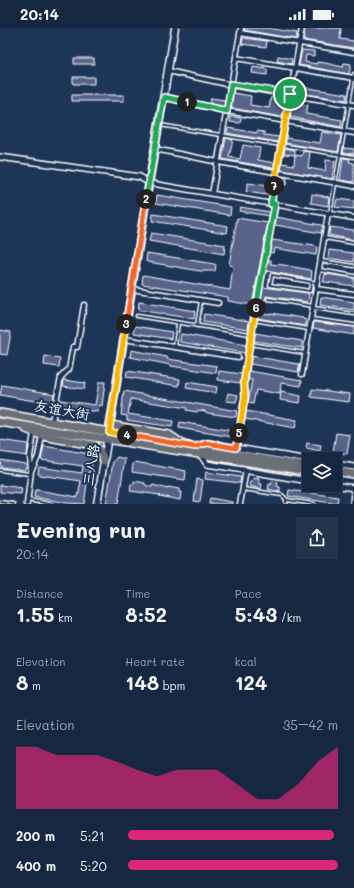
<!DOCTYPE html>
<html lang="en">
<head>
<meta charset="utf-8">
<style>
  :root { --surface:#162841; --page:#23344c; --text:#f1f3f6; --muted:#9ea6b1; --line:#35445a; --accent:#db2777 }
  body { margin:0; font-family:Mali,"LXGW WenKai TC",sans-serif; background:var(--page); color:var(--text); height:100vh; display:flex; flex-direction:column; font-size:15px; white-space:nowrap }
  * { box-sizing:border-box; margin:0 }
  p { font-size:13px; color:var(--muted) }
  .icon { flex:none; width:22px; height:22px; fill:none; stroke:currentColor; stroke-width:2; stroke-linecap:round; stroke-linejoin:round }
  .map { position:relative; height:476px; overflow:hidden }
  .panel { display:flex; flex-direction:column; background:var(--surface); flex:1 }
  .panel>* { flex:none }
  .tools { position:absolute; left:302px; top:424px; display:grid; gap:8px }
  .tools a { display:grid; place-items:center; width:40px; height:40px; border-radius:0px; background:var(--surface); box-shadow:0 2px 10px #0003,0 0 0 1px var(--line); font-size:20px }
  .pin { position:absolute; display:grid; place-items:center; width:34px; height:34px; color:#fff; margin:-17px; border:2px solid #fff; border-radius:50%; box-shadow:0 1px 4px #0007 }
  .km { position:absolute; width:20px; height:20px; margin:-10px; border-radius:50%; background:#222; color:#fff; font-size:11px; line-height:20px; text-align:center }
  .round { display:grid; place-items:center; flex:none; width:42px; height:42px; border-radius:0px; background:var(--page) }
  .summary { display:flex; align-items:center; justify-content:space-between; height:68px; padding:0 16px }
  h1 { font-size:22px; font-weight:800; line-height:30px }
  .stats { display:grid; grid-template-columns:repeat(3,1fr); gap:6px; height:68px; padding:4px 16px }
  .stats div { display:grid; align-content:center }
  .stats b { font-size:20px; font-weight:800 }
  .stats small { font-size:11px; font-weight:400 }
  .stats p { font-size:11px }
  .chart { height:112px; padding:8px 16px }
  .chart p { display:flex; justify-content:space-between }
  .chart svg { width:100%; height:72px; margin-top:4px; fill:var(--accent); opacity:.7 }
  ul { padding:0 16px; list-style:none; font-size:13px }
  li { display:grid; grid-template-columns:64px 48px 1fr; align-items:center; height:30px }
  li i { height:10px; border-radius:5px; background:var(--accent) }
  .status { display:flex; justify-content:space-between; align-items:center; height:28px; padding:0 20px; background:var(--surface); direction:ltr }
  .status svg { height:11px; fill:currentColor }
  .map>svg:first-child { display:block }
  .building { fill:#58648b; stroke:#fff }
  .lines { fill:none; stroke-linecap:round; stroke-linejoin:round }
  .service-casing { stroke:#fff; stroke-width:5 }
  .minor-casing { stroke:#fff; stroke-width:7 }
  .tertiary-casing { stroke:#fff; stroke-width:8 }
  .secondary-casing { stroke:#fff; stroke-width:9 }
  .primary-casing { stroke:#fff; stroke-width:10 }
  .service { stroke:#1d3557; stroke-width:2 }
  .minor { stroke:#1d3557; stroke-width:4 }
  .tertiary { stroke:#1d3557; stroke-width:5 }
  .secondary { stroke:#1d3557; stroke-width:6 }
  .primary { stroke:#6a7074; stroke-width:7 }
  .split-1-casing { stroke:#fff; stroke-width:8 }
  .split-2-casing { stroke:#fff; stroke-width:8 }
  .split-3-casing { stroke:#fff; stroke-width:8 }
  .split-4-casing { stroke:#fff; stroke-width:8 }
  .split-5-casing { stroke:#fff; stroke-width:8 }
  .split-6-casing { stroke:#fff; stroke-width:8 }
  .split-7-casing { stroke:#fff; stroke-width:8 }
  .split-8-casing { stroke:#fff; stroke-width:8 }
  .split-1 { stroke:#22a559; stroke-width:5 }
  .split-2 { stroke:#22a559; stroke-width:5 }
  .split-3 { stroke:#f0652b; stroke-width:5 }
  .split-4 { stroke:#f5b400; stroke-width:5 }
  .split-5 { stroke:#f0652b; stroke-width:5 }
  .split-6 { stroke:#f5b400; stroke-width:5 }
  .split-7 { stroke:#22a559; stroke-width:5 }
  .split-8 { stroke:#f5b400; stroke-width:5 }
  .labels { text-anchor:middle; stroke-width:4; stroke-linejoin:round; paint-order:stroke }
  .street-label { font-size:14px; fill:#fff; stroke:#1d3557 }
</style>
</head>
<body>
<div class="status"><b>20:14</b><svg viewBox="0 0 49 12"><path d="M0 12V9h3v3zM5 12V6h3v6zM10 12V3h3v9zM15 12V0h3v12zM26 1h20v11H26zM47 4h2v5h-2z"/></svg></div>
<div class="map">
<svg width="354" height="476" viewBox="0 0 354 476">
  <rect width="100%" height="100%" fill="#1d3557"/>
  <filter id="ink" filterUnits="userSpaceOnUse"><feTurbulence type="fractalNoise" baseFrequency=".025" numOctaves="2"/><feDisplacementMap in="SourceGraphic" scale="8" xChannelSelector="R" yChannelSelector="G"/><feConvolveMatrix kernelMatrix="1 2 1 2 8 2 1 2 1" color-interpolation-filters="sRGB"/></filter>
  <g filter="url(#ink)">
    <path class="building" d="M244,0H267L297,5L296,11L244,2Z
      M305,0H341L340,11L354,13V20L303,12Z
      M243,10L267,13L266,19L242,16Z
      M302,22L314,23V28L306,27L305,34L317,36V34L325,35L343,39L344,35L351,36L349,46L299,37Z
      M278,28L292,31L291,36L277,33Z
      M74,30H94V36H74Z
      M253,39L267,41V47L252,45Z
      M73,49H94V56H73Z
      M295,58L347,66L346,72L294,64Z
      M233,65L251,68L250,77L269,80L271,69L285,72L282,89L231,80Z
      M72,67H124V73H72Z
      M211,70L225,72L224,79L210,76Z
      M297,75L308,77L306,86L342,92L341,99L290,89L292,78H296Z
      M230,88L241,90L240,95L230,94Z
      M228,100L257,105V103L264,104V107L279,109L278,114L227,105Z
      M322,104L341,107L338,124L285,115L286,110L320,115Z
      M226,110L233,112L229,129L240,131L243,117L260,120L258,132L275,135L274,140L222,131Z
      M285,120L295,122V127L284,126Z
      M344,120L354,121V126L343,125Z
      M303,123L310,124L308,140L325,143L326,132L335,133L332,151L281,142L282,135L294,137L295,127L302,128Z
      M343,130L350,131L349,134L354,135V154L340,152Z
      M280,148L287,150L286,157L278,156Z
      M248,155L269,158L267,167L246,164Z
      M312,166L329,169L328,178L311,175Z
      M157,167L231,179L230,187L156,175Z
      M337,171L354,173V181L335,179Z
      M240,179L270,184L269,188L239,183Z
      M153,186L228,198L227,205L152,193Z
      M276,189L321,197L323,198L321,205L275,197Z
      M237,190L268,195L252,277L228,273V269L142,256L143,247L230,262L233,238L229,237Z
      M330,199L354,202V212L329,207Z
      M151,205L225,217L224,226L149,213Z
      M272,212L315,218L317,219L316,227L274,220L273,225L269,224Z
      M329,222L354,225V234L328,230Z
      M147,225L214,236L216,237L215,243H200L148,234L146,233Z
      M268,232H271V236L278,237V236L310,242L312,243L311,251L266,243Z
      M325,246L354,250V258L325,254H323Z
      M263,259L307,265L309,266L308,274L266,268L265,272H260Z
      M321,269L354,274V282L320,277Z
      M139,274L195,283L194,291L138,282Z
      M259,280L263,281L262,285L270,286V285L303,290V291L306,292L305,298L257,290Z
      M204,286L249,293L248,301L203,294Z
      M314,294L354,299V307L313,300Z
      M135,298L172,304L171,311L134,305Z
      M0,302L11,304L7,327L0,326Z
      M255,305L302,313V320L254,313Z
      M181,306L246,317L245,325L180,314Z
      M131,322L167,329V331L217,338L216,345L171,338V337L130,329Z
      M45,328L60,331L59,339L44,337Z
      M251,328L298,336L300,337L298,344L250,336Z
      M127,343L180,351L179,358L126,349Z
      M219,343L242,346L241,355L218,352Z
      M249,343L302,352L301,358L281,355L280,366L256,362L253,376L248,375L252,352L248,351Z
      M64,352L85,355L84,361L63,358Z
      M99,354H105L102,378L99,377L98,384L59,378L60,372L95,377Z
      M187,354L217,359L216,365L186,360Z
      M2,357L54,366L52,376L0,367Z
      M312,361L350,366L349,374L311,369Z
      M124,363L237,383L236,389L207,385L205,383L198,382L197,384L186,382L187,380L131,371L128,386L173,393L172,399L127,392V388L121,387Z
      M281,364L301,368L300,375L280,372Z
      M228,365L238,367L236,374L226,373Z
      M246,383L297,392L295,400L245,391Z
      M180,394L233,403L232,409L179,400Z
      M336,405L350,407L347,426L333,424Z
      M0,412L28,416L27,428L0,424Z
      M307,415L321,417L320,423L306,420Z
      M44,418L90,426L93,430L91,443H89L84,476L67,475L34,469L35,462H37L78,469L81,453L40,447L38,446L39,439L82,445L83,438L41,432Z
      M117,429L125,431L118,476H106L113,434Z
      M0,432L26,436L25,442L1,439Z
      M135,434L186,443L185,452L132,444L133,436Z
      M206,444L241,449L240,455L205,451Z
      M253,450L259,451V455L262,456L261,461L249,458L250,454H252Z
      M197,451L203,452L200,474L194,473Z
      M134,453L145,455V457L152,459L153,457L168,461V459L179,461V464H181L180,472L159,468L160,467L130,463L131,456H134Z
      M272,453L278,454L277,458L280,459V464L268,461L269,456L271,457Z
      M0,457L22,460L21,466L0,464Z
      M289,462L338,469L337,476L288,468Z
      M210,470L232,474V476H209Z"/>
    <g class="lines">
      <g class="service-casing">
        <path id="service" d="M160,97L354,129
          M330,185L354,46
          M325,210L354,215
          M322,233L354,238
          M320,242L354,248
          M311,254L310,263L270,257L272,247L317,255
          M268,271L313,278
          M314,280L354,286
          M137,288L250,306
          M312,291L354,297
          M253,292L309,301
          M197,298L201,273
          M250,316L305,325
          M175,319L178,295
          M0,442L29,446
          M243,461L282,467L286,471V476
          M28,472L51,476
          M287,472L314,476
          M0,474L14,476"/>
      </g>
      <g class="minor-casing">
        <path id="minor" d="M240,5L354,24
          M236,30L354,50
          M168,43L231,57L354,77
          M164,69L227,83L354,105
          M155,121L218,134L354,158
          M149,155L354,190
          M212,166L241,0
          M271,176L302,0
          M132,261L218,275
          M316,261L354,266
          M124,311L238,329
          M302,346L328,186
          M52,393L61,349L69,341L73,319H77L84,277
          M236,420L245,369V349L253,292L275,176
          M32,441L38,429L42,408
          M27,476L31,443L30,428L34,405
          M240,476L246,442"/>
      </g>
      <g class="tertiary-casing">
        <path id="tertiary" d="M0,129L140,149L149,155
          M196,418L207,415L309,432
          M201,427L207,436L309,453
          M335,436L354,439
          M333,457L354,460
          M353,476L354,462"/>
      </g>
      <g class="secondary-casing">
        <path id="secondary" d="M97,476L149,155L175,0"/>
      </g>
      <g class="primary-casing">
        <path id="primary" d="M0,385L309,439
          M0,394L299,442
          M110,397L169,407L181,415
          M26,401L43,408L93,417L100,423L104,433
          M335,443L354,446"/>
      </g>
      <use href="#service" class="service"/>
      <use href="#minor" class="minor"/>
      <use href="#tertiary" class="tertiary"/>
      <use href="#secondary" class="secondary"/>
      <use href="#primary" class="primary"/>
    </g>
  </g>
  <g class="lines" filter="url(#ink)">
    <g class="split-1-casing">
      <path id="split-1" d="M187,74L227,83L231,56L290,66"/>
    </g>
    <g class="split-2-casing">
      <path id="split-2" d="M146,171L164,69L187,74"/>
    </g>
    <g class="split-3-casing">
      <path id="split-3" d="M126,296L146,171"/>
    </g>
    <g class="split-4-casing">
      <path id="split-4" d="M126,296L109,404L127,407"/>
    </g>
    <g class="split-5-casing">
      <path id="split-5" d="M127,407L195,419L207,415L236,420L239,405"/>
    </g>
    <g class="split-6-casing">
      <path id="split-6" d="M239,405L245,369L244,355L246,339L256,280"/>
    </g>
    <g class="split-7-casing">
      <path id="split-7" d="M256,280L275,176H271L274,158"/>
    </g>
    <g class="split-8-casing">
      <path id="split-8" d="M274,158L290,66"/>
    </g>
    <use href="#split-1" class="split-1"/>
    <use href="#split-2" class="split-2"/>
    <use href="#split-3" class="split-3"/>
    <use href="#split-4" class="split-4"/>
    <use href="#split-5" class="split-5"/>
    <use href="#split-6" class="split-6"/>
    <use href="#split-7" class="split-7"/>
    <use href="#split-8" class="split-8"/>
  </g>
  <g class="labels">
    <g class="street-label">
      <text transform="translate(62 382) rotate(10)" y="5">友谊大街</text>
      <text transform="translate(91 437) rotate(-81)" y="5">三八路</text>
    </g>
  </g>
</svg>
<div class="tools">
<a><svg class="icon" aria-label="layers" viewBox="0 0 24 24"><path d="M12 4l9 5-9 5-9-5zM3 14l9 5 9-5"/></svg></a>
</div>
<div class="pin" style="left:290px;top:66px;background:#1e9e55"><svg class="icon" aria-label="arrive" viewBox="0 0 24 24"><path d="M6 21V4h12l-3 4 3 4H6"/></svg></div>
<b class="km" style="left:187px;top:74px">1</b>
<b class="km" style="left:146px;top:171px">2</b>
<b class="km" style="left:126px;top:296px">3</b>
<b class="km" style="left:127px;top:407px">4</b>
<b class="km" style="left:239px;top:405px">5</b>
<b class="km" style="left:256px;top:280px">6</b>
<b class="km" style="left:274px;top:158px">7</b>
</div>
<section class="panel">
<div class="summary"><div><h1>Evening run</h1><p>20:14</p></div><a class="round"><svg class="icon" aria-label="share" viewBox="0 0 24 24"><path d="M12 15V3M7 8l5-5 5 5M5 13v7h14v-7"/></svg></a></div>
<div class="stats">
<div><p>Distance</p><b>1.55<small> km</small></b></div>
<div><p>Time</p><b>8:52</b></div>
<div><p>Pace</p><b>5:43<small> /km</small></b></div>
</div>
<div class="stats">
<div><p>Elevation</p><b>8<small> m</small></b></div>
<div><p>Heart rate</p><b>148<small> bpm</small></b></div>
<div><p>kcal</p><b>124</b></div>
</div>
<div class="chart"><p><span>Elevation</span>35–42 m</p>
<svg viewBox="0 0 160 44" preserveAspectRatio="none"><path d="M0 44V6L10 6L20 11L30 11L40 11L50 15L60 20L70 24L80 20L90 20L100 20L110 29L120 38L130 38L140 29L150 15L160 6V44z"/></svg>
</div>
<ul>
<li><b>200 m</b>5:21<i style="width:98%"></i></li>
<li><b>400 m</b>5:20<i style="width:100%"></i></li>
</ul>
</section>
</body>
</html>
